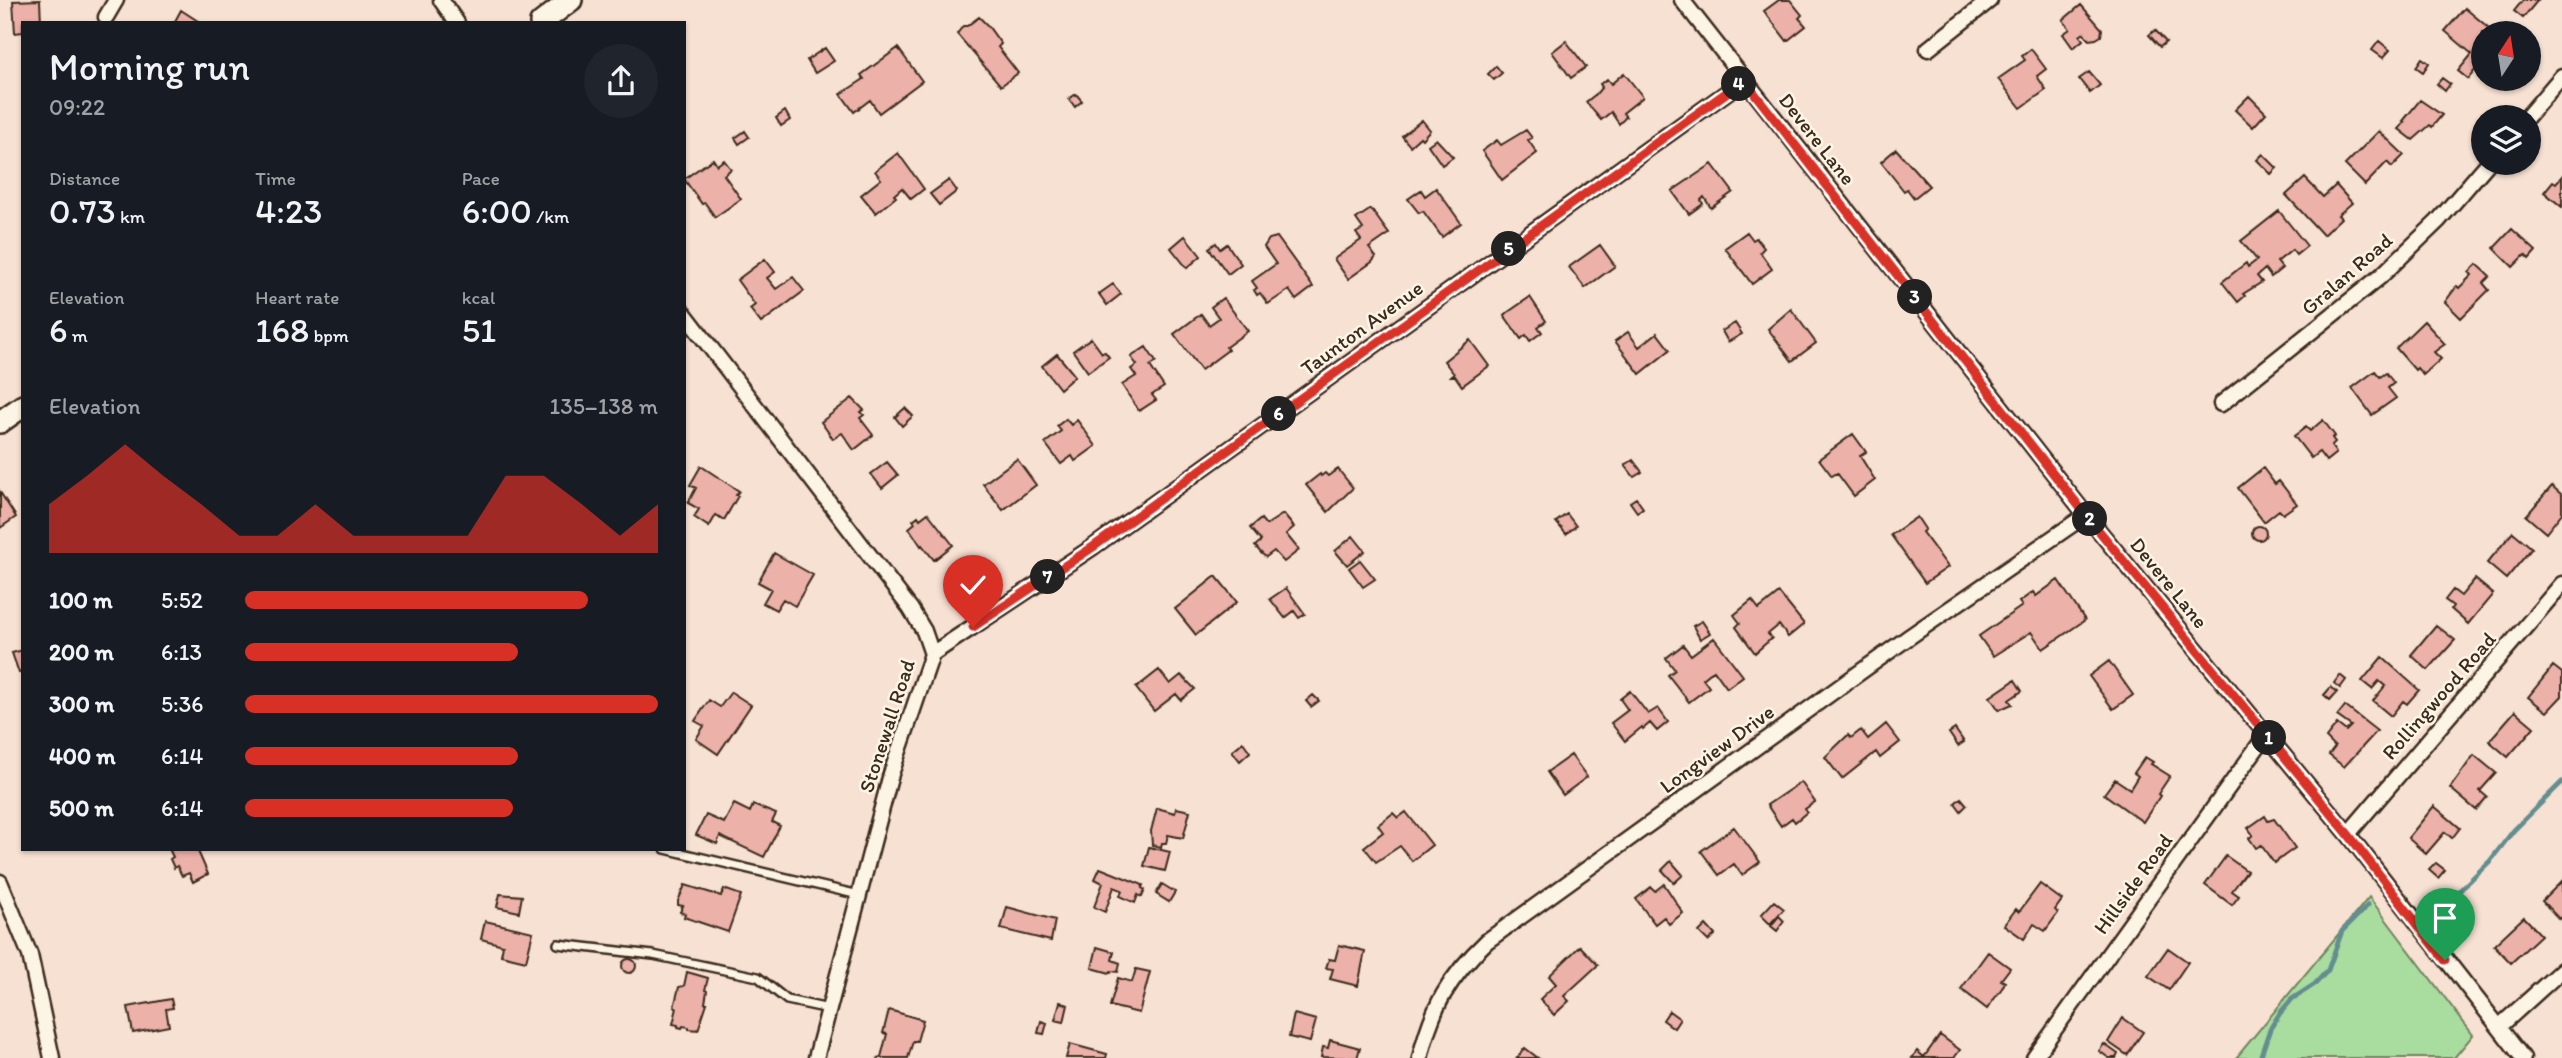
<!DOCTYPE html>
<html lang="en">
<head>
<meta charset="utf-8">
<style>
  :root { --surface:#171b24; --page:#20242c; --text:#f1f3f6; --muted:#9ea1a6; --accent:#d93025 }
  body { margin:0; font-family:Itim,sans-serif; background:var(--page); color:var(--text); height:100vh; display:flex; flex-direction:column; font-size:26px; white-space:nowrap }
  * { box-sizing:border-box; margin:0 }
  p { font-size:23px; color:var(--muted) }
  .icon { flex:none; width:38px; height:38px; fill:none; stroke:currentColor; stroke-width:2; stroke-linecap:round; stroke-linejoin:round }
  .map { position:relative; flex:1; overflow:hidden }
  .details { position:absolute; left:21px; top:21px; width:665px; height:830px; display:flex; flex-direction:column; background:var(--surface); border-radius:0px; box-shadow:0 2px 5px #0004 }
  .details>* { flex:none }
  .needle { width:46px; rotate:12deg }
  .controls { position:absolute; left:2471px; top:21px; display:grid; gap:14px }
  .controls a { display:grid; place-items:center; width:70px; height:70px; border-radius:50%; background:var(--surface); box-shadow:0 2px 5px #0004; font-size:35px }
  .pin { position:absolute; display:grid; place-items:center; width:60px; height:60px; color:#fff; margin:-72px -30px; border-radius:50% 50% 50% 0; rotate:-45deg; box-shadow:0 0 7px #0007 }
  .pin .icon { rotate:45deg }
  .km { position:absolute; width:35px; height:35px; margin:-18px; border-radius:50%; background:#222; color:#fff; font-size:19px; line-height:35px; text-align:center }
  .round { display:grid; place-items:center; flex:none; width:74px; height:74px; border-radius:37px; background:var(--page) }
  .headline { display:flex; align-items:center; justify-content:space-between; height:119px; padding:0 28px }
  h1 { font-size:38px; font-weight:600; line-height:52px }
  .stats { display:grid; grid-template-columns:repeat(3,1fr); gap:10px; height:119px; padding:7px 28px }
  .stats div { display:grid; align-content:center }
  .stats b { font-size:35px; font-weight:600 }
  .stats small { font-size:19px; font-weight:400 }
  .stats p { font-size:19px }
  .chart { height:196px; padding:14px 28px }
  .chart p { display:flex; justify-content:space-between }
  .chart svg { width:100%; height:126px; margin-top:7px; fill:var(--accent); opacity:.7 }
  ul { padding:0 28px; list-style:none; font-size:23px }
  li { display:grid; grid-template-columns:112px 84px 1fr; align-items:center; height:52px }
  li i { height:18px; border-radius:9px; background:var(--accent) }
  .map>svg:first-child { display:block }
  .green { fill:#a9dc9f; stroke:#72835e; stroke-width:2 }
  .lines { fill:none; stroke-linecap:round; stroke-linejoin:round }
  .stream { stroke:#648e8f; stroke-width:5 }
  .building { fill:#ecb1a8; stroke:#3b2a1e; stroke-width:2 }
  .lane-casing { stroke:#3b2a1e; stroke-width:12 }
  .street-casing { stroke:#3b2a1e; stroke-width:19 }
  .secondary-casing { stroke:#3b2a1e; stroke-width:26 }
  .lane { stroke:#fcf5e5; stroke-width:7 }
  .street { stroke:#fcf5e5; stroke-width:14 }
  .secondary { stroke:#fcf5e5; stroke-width:21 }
  .route-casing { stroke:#fff; stroke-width:14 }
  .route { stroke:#d93025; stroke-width:9 }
  .labels { text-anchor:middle; stroke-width:5; stroke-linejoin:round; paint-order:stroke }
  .street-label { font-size:21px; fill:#3b2a1e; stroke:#fcf5e5 }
</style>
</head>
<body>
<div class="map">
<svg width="2562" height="1058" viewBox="0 0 2562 1058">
  <rect width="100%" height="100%" fill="#f7e1d3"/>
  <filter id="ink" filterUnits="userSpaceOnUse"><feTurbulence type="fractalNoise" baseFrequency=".0143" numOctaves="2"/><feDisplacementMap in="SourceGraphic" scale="14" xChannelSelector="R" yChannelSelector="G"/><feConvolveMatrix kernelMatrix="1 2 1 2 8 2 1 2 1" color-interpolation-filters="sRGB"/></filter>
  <g filter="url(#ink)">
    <path class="green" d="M2369,897L2473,1035L2454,1058H2236Z"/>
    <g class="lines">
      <path class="stream" d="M2449,901L2490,861L2514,830L2562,782
        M2260,1058L2270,1029L2280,1013L2292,999L2315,984L2328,970L2342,931L2368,905"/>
    </g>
    <path class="building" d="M40,0L41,23H23V32L15,33L13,1Z
      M1779,0H1790L1802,15L1799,18L1806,26L1787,41L1764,11Z
      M2523,0H2538L2523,18L2514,11Z
      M2081,5L2102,29L2101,36L2096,39L2089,40L2084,33L2080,36L2083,40L2073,48L2063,34L2070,29L2063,20Z
      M2465,8L2495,33H2483V66L2480,64L2468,79L2458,71L2472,54L2445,31Z
      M181,10L201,23H174Z
      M979,17L988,26L1001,44L998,47L1018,73L1001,86L957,34L963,26H967Z
      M2155,30L2166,42L2160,47L2149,35Z
      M1566,41L1586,67L1571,78L1552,52Z
      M2379,41L2390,50L2383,58L2372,50Z
      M825,48L834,61L815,73L807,60Z
      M898,48L922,81L879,113L870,100L854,112L841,94L864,79L861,75Z
      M2031,49L2046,69L2037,76L2046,90L2021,108L1998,79L2025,60L2022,56Z
      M2422,58L2429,63L2423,72L2416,67Z
      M1496,66L1502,73L1494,80L1488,74Z
      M2089,72L2100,85L2090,93L2079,79Z
      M1624,73L1643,97L1623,113L1626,117L1619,124L1611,112L1601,120L1586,102L1596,94L1602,87L1600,84L1607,79L1611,84Z
      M2442,78L2450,84L2445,91L2437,84Z
      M1076,94L1082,101L1075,107L1069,99Z
      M2249,96L2266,113L2253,127L2235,110Z
      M2420,100L2442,115L2432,127L2430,125L2413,140L2399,129L2405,122L2403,121Z
      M785,111L790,120L781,126L776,118Z
      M1422,120L1430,130L1422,139L1420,137L1410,146L1402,136Z
      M1526,130L1532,138L1528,140L1537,153L1502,180L1482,151L1497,140L1501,145Z
      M745,131L749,137L739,144L735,138Z
      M2379,131L2404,155L2392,167L2387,162L2365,185L2345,165Z
      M1436,139L1453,157L1442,165L1428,145Z
      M1896,149L1929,186L1914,198L1907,189L1904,191L1881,162Z
      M898,153L924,189L911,199L902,188L894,195L896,197L876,213L861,195L881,179L875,171Z
      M2263,154L2277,168L2271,174L2257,160Z
      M713,159L717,165L724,160L731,169L724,175L741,199L715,217L705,203L702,204L684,179Z
      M1712,164L1733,192L1711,208L1704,197L1701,200L1703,204L1689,214L1672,191Z
      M2562,176V207L2544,192L2553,181L2556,183Z
      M2305,178L2323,197L2336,185L2352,203L2338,215L2341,218L2323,235L2286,195Z
      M949,180L957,191L939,205L930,194Z
      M1436,188L1461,223L1442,237L1423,211L1419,213L1408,199L1421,190L1425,196Z
      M1371,209L1389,234L1369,248L1376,257L1372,262L1348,279L1334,259L1361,240L1356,233L1363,229L1356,219Z
      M2279,211L2307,246L2296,255L2292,250L2277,262L2282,268L2271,277L2265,269L2257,276L2262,282L2243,294L2245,296L2238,302L2222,282L2246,263L2248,267L2257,260L2241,241Z
      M2512,229L2536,251L2529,259L2525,255L2513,267L2494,248Z
      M1747,232L1753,240L1756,238L1764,248L1760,252L1772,269L1752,284L1725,248Z
      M1185,236L1201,256L1187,268L1171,248Z
      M1277,237L1313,287L1296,300L1289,290L1268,304L1260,293L1257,295L1254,290L1257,288L1252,281L1276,264L1264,247L1269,239Z
      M1216,243L1220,249L1227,244L1241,264L1228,274L1209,248Z
      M1600,245L1615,266L1585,288L1569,267Z
      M765,259L775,272L767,278L776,289L793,277L804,291L761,323L750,309L755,305L737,280Z
      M2477,264L2490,276L2483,283L2489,290L2461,318L2445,302L2457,286L2459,288L2472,275L2469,272Z
      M1113,284L1121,294L1107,305L1099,294Z
      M1530,297L1546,321L1538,327L1542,332L1530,341L1526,335L1521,339L1504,315Z
      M1223,298L1248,331L1226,347L1228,350L1201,370L1174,334L1201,314L1209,325L1219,318L1211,307Z
      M1791,309L1816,343L1792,361L1768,329Z
      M2424,321L2445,344L2434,352L2441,359L2423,375L2417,368L2415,370L2396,348Z
      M1735,323L1742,334L1728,342L1722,331Z
      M1628,332L1639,347L1657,333L1670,350L1640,374L1615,341Z
      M1091,338L1102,353L1105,352L1109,357L1088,372L1073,351Z
      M1470,340L1489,366L1462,386L1455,376H1451L1454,374L1444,361Z
      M1146,347L1156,362L1150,366L1164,387L1152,395L1156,400L1139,411L1122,385L1136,376L1131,369L1137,365L1131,357Z
      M1057,354L1075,376L1060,389L1042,366Z
      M2375,371L2380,377L2386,373L2394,383L2388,388L2396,398L2372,415L2352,388Z
      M852,398L864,410L861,412L864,415L860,418L873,435L854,450L842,433L833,439L821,422Z
      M905,408L913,416L902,426L895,417Z
      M1066,419L1071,425L1077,420L1096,446L1075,461L1072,456L1061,464L1045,443L1061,431L1057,426Z
      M2323,420L2335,436L2332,438L2335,442L2331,446L2336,453L2326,461L2319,452L2311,458L2294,436L2306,427L2310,431Z
      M1853,434L1866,452L1860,456L1875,480L1854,496L1837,473L1832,476L1819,459Z
      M1017,459L1036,485L1003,510L983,484Z
      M1633,460L1642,472L1634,477L1625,465Z
      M887,462L898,475L882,488L871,474Z
      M701,466L739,491L736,495L738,496L724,520L716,515L709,527L694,517L699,509L688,503L696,488L690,485Z
      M2263,468L2275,484L2279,481L2297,504L2283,514L2279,510L2264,522L2238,488Z
      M1338,469L1353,488L1328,512L1306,485L1320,474L1321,476L1325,473L1328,476Z
      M2552,486L2562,495V513L2546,533L2526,516Z
      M0,492L16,517L0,528Z
      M1636,498L1643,508L1637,512L1630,502Z
      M928,513L953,545L934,560L922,545L921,546L909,528L915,523L913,520L918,516L920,519Z
      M1283,514L1294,527L1286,534L1299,550L1284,562L1274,551L1266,557L1262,554L1255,546L1261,541L1250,528L1261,519L1266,525Z
      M1567,514L1576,526L1566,534L1556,522Z
      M1917,517L1925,529L1922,532L1948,567L1925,583L1891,535Z
      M2252 533a7 7 0 1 1 14 0a7 7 0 1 1-14 0Z
      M2513,532L2532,548L2506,579L2487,563Z
      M1353,536L1365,551L1347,565L1335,551Z
      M774,553L813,575L795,606L783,599L776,610L763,603L771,589L758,582Z
      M1360,560L1375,579L1363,587L1349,568Z
      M1216,576L1237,602L1196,635L1175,609Z
      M2475,579L2493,594L2468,624L2451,609L2453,606L2445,600L2453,590L2461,596Z
      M2058,580L2085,620L2043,649L2031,632L1993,656L1979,636L2022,606L2019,602L2033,592L2036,596Z
      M1286,588L1305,614L1299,618L1294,611L1285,618L1270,599Z
      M1779,593L1804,624L1788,637L1779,625L1768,634L1772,638L1755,653L1736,627L1740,623L1734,615L1752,600L1759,609Z
      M1702,621L1710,633L1700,639L1693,626Z
      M2436,625L2455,640L2428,670L2411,655Z
      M1714,638L1743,676L1727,688L1714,670L1703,679L1709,687L1689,702L1668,675L1675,670L1666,658L1683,645L1691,655Z
      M23,650V672L19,673L12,653Z
      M2382,657L2419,690L2407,704L2403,701L2391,716L2373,701L2385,686L2379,681L2372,689L2362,681Z
      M2109,661L2133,695L2113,709L2089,676Z
      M2553,666L2562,673V696L2547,712L2528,697Z
      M1159,670L1170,684L1181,675L1195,689L1181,700L1176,694L1154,711L1136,688Z
      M2340,675L2346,680L2340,688L2334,683Z
      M2015,680L2022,691L2009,700L2012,704L1999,710L1990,697Z
      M2331,687L2337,692L2330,700L2324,695Z
      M1630,691L1648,714L1658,708L1668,722L1657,731L1650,723L1643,729L1642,727L1625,741L1611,723L1628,710L1620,699Z
      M731,692L751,705L718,754L696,739L704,726L695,721L709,700L720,707Z
      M1313,695L1319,701L1311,707L1306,701Z
      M2345,706L2377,731L2344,767L2329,755L2335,747L2326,738L2337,724L2346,731L2351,726L2337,716Z
      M2515,711L2534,727L2508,757L2489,741Z
      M1886,724L1900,742L1880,758L1876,752L1842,779L1825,757L1848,735L1851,738L1861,730L1868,739Z
      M1955,729L1964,742L1958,746L1949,733Z
      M1243,742L1250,752L1240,761L1232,751Z
      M1571,755L1587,777L1563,795L1547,772Z
      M2474,755L2496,773L2480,791L2487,797L2476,810L2450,788Z
      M2145,757L2153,762L2151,764L2170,776L2158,794L2160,796L2143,822L2104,794L2115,779L2130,789L2138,776L2134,773Z
      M1801,782L1815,802L1805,809L1807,812L1795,822L1792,818L1781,826L1767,805Z
      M1961,798L1967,805L1961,811L1955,803Z
      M734,804L750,812L753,805L776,814L772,822L780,826L764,857L720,836L717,844L696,835L706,815L724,823Z
      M2434,806L2460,828L2452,838L2445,832L2426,854L2408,838Z
      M1157,808L1175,813L1176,808L1190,811L1183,838L1168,835L1166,843H1162L1161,847L1152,845L1151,831Z
      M1406,812L1432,845L1412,861L1400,846L1376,862L1364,847L1383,832L1378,825L1393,813L1398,818Z
      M2265,816L2268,821L2274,819L2295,848L2274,863L2261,845L2256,848L2249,838L2253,835L2248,828Z
      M1734,827L1760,862L1742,875L1734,864L1719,875L1701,851Z
      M1149,847L1170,852L1165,871L1144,866Z
      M169,849H197L208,874L193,882L189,873L182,876L177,866L174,868L170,859L173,857Z
      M2226,856L2247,871L2232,891L2239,896L2232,905L2205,885Z
      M1671,861L1683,875L1674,883L1662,870Z
      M2436,863L2445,870L2438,878L2429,870Z
      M1100,868L1143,885L1142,888L1145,890L1142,897L1138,895L1135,903L1120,896L1122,890L1114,887L1105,912L1094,907L1103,883L1095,879Z
      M2562,881V916L2559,919L2542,901Z
      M1162,884L1175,892L1169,902L1156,894Z
      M1664,884L1683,913L1669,924L1664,917L1655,924L1636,899L1651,887L1655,891Z
      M2040,884L2062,900L2055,910L2058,913L2045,931L2034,924L2024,939L2004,925L2016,909L2019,912Z
      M685,885L721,896L724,889L741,895L728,932L684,917L685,914L680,912L683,906L678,905V901Z
      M500,894L522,896L519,912L497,907Z
      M1774,901L1784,909L1770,924L1761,915Z
      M1007,907L1055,920L1051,941L1001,929Z
      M1779,916L1784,921L1777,931L1771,926Z
      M2524,917L2541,935L2511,963L2494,945Z
      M485,921L533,932L526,961L501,955L503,945L481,939Z
      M1706,925L1715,935L1708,941L1699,932Z
      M1339,945L1365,951L1358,986L1330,979L1333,969L1326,968L1329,959L1335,960Z
      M1580,946L1598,965L1564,996L1569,1001L1554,1015L1540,999L1556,984L1549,976Z
      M1097,947L1114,952L1112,960L1120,963L1118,972L1111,971L1110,973L1092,968Z
      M2168,948L2188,962L2169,990L2148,976Z
      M1988,952L2010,968L2001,980L2005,982L2002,988L1987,1009L1961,989Z
      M622 966a7 7 0 1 1 14 0a7 7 0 1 1-14 0Z
      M1136,969L1150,972L1139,1013L1110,1006L1118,978L1132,982Z
      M687,972L708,978L705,990L707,991L705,1003H707L698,1030L689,1029V1027L683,1026L682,1028L678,1027V1025L673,1024L677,1008L674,1007L679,987L684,986Z
      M171,999L173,1008L166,1009L169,1026L133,1033L128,1007Z
      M1060,1002L1068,1005L1064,1022L1055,1020Z
      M889,1010L923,1020L917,1041H913L908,1058H877L881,1057L887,1034L883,1033Z
      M1669,1011L1680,1019L1674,1028L1663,1020Z
      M1294,1014L1316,1020L1310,1042L1289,1037Z
      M2123,1018L2143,1032L2127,1055L2108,1042Z
      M1041,1021L1047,1023L1044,1034L1038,1033Z
      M1940,1035L1960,1050L1954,1058H1912L1917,1051L1924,1057Z
      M1330,1040L1360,1048L1357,1058L1321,1057L1323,1047L1328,1048Z
      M1070,1044L1107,1054L1106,1058H1066Z
      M2104,1044L2118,1054L2116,1058H2109L2099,1051Z
      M1525,1048L1538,1058H1517Z"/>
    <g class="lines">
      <g class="lane-casing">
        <path id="lane" d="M665,849L859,895
          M558,944L653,955L758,977L787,1000L829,1009"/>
      </g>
      <g class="street-casing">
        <path id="street" d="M441,0L457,23
          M1682,0L2086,515L2348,834L2523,1058
          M106,17L116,0
          M1928,49L1990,0
          M2527,117L2562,76
          M684,313L910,608L924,631L932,654L891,774L816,1058
          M2221,404L2381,276L2438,221L2488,163
          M932,654L1093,547L1744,80
          M2348,834L2562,584
          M0,882L30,955L52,1058
          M2499,1027L2562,970
          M1420,1058C1432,1007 1449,977 1487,941L1909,637L2086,515
          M2034,1058L2266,735"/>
      </g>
      <g class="secondary-casing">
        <path id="secondary" d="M541,23L571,0
          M0,422L23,406"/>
      </g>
      <use href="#lane" class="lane"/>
      <use href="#street" class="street"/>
      <use href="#secondary" class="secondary"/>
    </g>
  </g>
  <g class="lines" filter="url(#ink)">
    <g class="route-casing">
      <path id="route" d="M973,627L1093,547L1744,80L2086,515L2348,834L2445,960"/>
    </g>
    <use href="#route" class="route"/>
  </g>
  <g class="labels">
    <g class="street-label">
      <text transform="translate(1817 139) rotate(52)" y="7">Devere Lane</text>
      <text transform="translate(2347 274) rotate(-41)" y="7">Gralan Road</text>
      <text transform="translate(1362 328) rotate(-36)" y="7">Taunton Avenue</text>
      <text transform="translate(2169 583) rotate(51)" y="7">Devere Lane</text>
      <text transform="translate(2439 696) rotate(-49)" y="7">Rollingwood Road</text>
      <text transform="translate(887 726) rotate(-72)" y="7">Stonewall Road</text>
      <text transform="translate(1717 749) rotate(-36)" y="7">Longview Drive</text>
      <text transform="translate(2133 884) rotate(-54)" y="7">Hillside Road</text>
    </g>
  </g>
</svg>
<div class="controls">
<a><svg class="needle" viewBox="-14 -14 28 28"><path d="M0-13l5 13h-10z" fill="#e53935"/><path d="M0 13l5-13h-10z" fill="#9ea1a6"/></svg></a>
<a><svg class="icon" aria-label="layers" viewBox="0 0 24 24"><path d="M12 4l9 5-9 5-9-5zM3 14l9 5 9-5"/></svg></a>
</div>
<div class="pin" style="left:2445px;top:960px;background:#1e9e55"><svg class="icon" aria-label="arrive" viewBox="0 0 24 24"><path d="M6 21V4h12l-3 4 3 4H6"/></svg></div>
<div class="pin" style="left:973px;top:627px;background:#d93025"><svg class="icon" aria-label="check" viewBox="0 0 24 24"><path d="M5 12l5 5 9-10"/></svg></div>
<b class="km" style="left:2269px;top:738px">1</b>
<b class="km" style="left:2090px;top:519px">2</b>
<b class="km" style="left:1915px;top:297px">3</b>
<b class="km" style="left:1739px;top:84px">4</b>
<b class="km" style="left:1509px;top:249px">5</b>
<b class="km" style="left:1279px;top:414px">6</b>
<b class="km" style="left:1048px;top:577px">7</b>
<section class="details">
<div class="headline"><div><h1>Morning run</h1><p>09:22</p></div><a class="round"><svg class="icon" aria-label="share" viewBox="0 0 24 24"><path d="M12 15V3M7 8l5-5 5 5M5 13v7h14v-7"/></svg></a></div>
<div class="stats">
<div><p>Distance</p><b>0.73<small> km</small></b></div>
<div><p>Time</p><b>4:23</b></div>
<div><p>Pace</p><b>6:00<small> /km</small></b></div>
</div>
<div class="stats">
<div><p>Elevation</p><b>6<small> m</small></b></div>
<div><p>Heart rate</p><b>168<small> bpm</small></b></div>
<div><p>kcal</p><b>51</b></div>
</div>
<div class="chart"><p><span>Elevation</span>135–138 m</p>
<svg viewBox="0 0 160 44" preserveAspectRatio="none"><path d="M0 44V27L10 17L20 6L30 17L40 27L50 38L60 38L70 27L80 38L90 38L100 38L110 38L120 17L130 17L140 27L150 38L160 27V44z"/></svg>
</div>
<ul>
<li><b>100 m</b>5:52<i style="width:83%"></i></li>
<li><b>200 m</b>6:13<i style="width:66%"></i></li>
<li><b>300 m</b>5:36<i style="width:100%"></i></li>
<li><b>400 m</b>6:14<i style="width:66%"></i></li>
<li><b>500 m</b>6:14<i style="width:65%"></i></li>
</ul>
</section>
</div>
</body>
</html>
